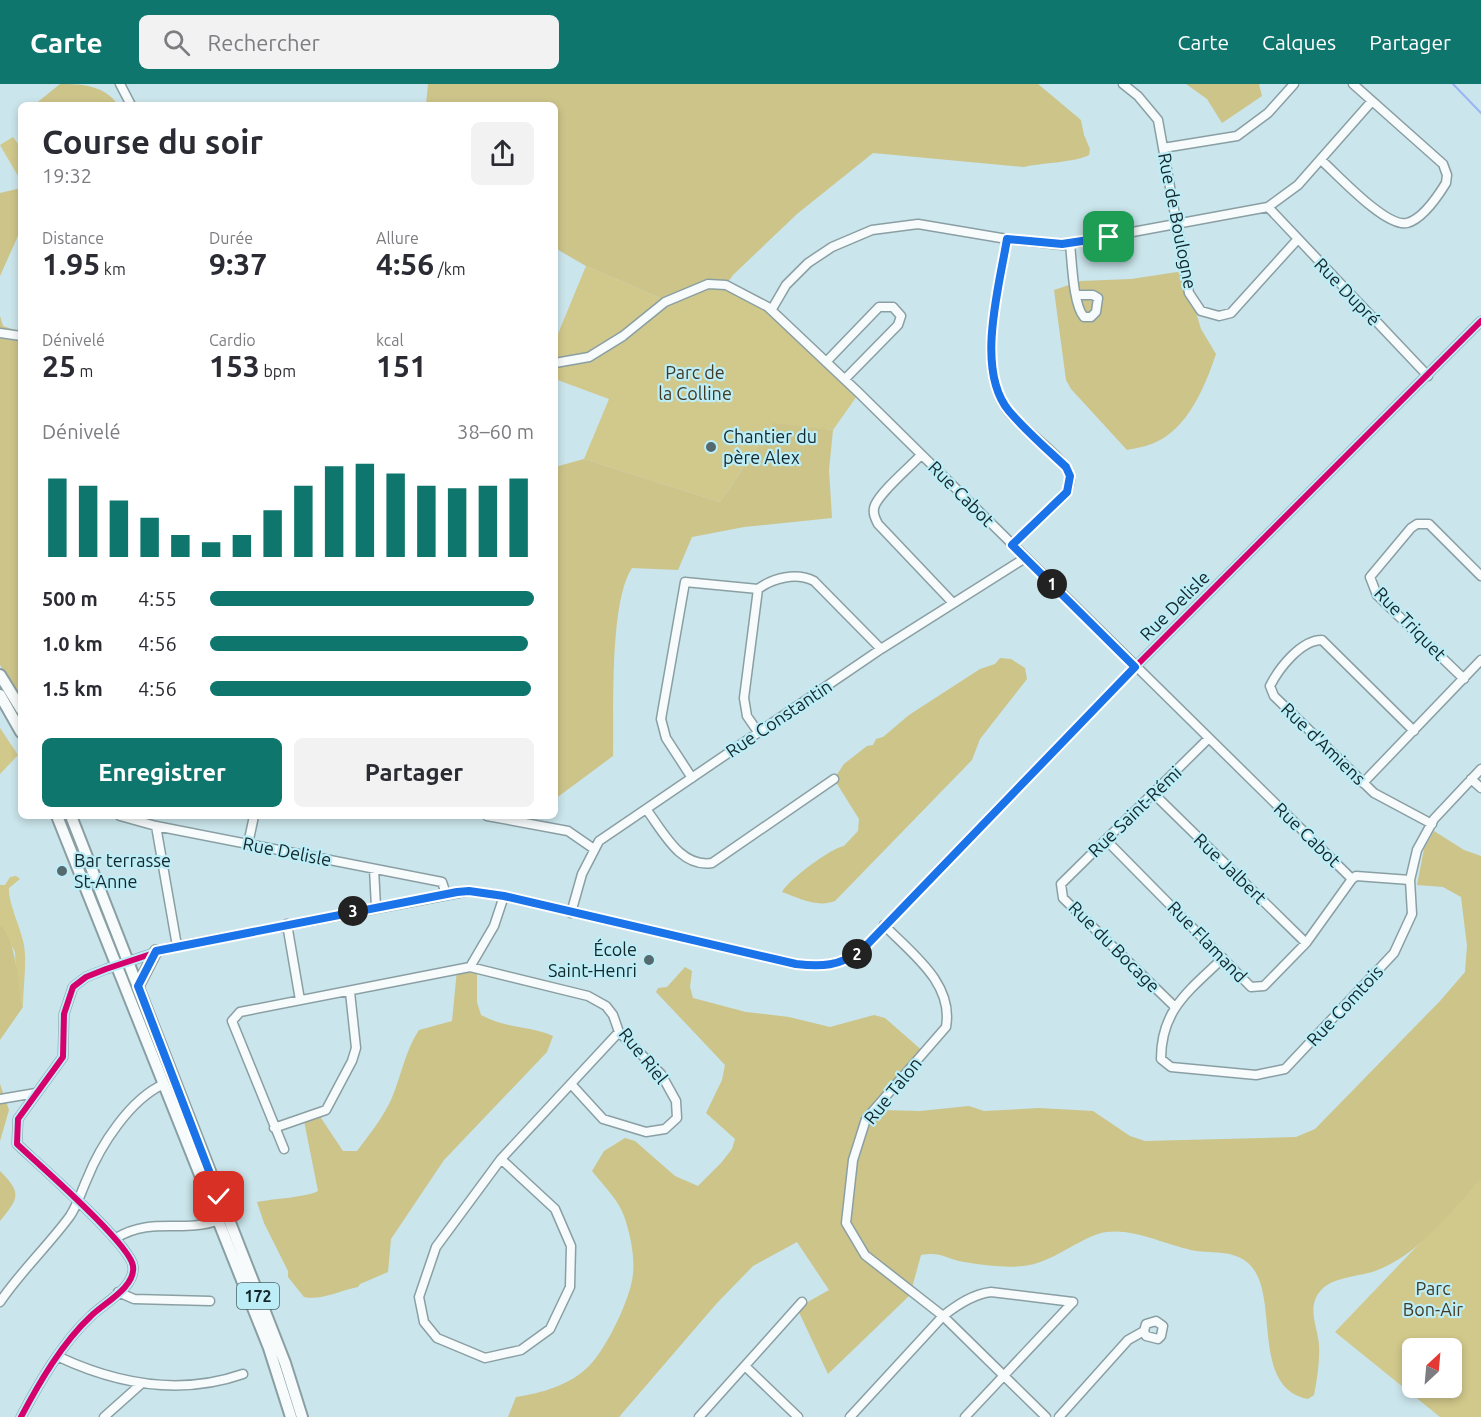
<!DOCTYPE html>
<html lang="fr">
<head>
<meta charset="utf-8">
<style>
  :root { --surface:#fff; --page:#f2f2f3; --text:#2b2b33; --muted:#7c7c81; --accent:#0f766e }
  body { margin:0; font-family:Ubuntu,sans-serif; background:var(--page); color:var(--text); height:100vh; display:flex; flex-direction:column; font-size:22px; white-space:nowrap }
  * { box-sizing:border-box; margin:0 }
  p { font-size:20px; color:var(--muted) }
  .icon { flex:none; width:33px; height:33px; fill:none; stroke:currentColor; stroke-width:2; stroke-linecap:round; stroke-linejoin:round }
  .map { position:relative; flex:1; overflow:hidden }
  .details { position:absolute; left:18px; top:18px; width:540px; height:717px; display:flex; flex-direction:column; background:var(--surface); border-radius:9px; box-shadow:0 3px 9px #0003 }
  .details>* { flex:none }
  .needle { width:39px; rotate:26deg }
  .controls { position:absolute; left:1402px; top:1254px; display:grid; gap:12px }
  .controls a { display:grid; place-items:center; width:60px; height:60px; border-radius:9px; background:var(--surface); box-shadow:0 3px 9px #0003; font-size:30px }
  .pin { position:absolute; display:grid; place-items:center; width:51px; height:51px; color:#fff; margin:-26px; border-radius:12px; box-shadow:0 3px 9px #0006 }
  .km { position:absolute; width:30px; height:30px; margin:-15px; border-radius:50%; background:#222; color:#fff; font-size:16px; line-height:30px; text-align:center }
  .round { display:grid; place-items:center; flex:none; width:63px; height:63px; border-radius:9px; background:var(--page) }
  .head { display:flex; align-items:center; justify-content:space-between; height:102px; padding:0 24px }
  h1 { font-size:33px; font-weight:700; line-height:45px }
  .figures { display:grid; grid-template-columns:repeat(3,1fr); gap:9px; height:102px; padding:6px 24px }
  .figures div { display:grid; align-content:center }
  .figures b { font-size:30px; font-weight:700 }
  .figures small { font-size:16px; font-weight:400 }
  .figures p { font-size:16px }
  .chart { height:168px; padding:12px 24px }
  .chart p { display:flex; justify-content:space-between }
  .chart svg { width:100%; height:108px; margin-top:6px; stroke:var(--accent); stroke-width:6 }
  .primary-button { display:flex; gap:12px; margin-top:auto; padding:12px 24px }
  .primary-button a { flex:1; height:69px; border-radius:9px; background:var(--accent); color:#fff; font-size:24px; font-weight:700; line-height:69px; text-align:center }
  .primary-button a+a { background:var(--page); color:var(--text) }
  ul { padding:0 24px; list-style:none; font-size:20px }
  li { display:grid; grid-template-columns:96px 72px 1fr; align-items:center; height:45px }
  li i { height:15px; border-radius:8px; background:var(--accent) }
  header { display:flex; align-items:center; gap:36px; box-sizing:border-box; height:84px; padding:0 30px; background:var(--accent); color:#fff }
  header strong { font-size:28px }
  nav { display:flex; gap:33px; margin-inline-start:auto; font-size:21px }
  .search { width:420px; height:54px; background:var(--page); display:flex; align-items:center; gap:15px; box-sizing:border-box; padding:0 21px; border-radius:9px; color:var(--muted); font-size:22px }
  .map>svg:first-child { display:block }
  .green { fill:#d1c88b; fill-rule:evenodd }
  .forest { fill:#ccc489 }
  .lines { fill:none; stroke-linecap:round; stroke-linejoin:round }
  .stream { stroke:#9ab4f4; stroke-width:2 }
  .minor-casing { stroke:#8a9fa3; stroke-width:11 }
  .major-casing { stroke:#8a9fa3; stroke-width:14 }
  .minor { stroke:#f7fbfc; stroke-width:8 }
  .major { stroke:#f7fbfc; stroke-width:10 }
  .cycleway-casing { stroke:#bdeef8; stroke-width:10 }
  .cycleway { stroke:#d6006c; stroke-width:6 }
  .route-casing { stroke:#fff; stroke-width:12 }
  .route { stroke:#1a73e8; stroke-width:8 }
  .poi-dot { fill:#546a6e; stroke:#bdeef8; stroke-width:2 }
  .labels { text-anchor:middle; stroke-width:4.5; stroke-linejoin:round; paint-order:stroke }
  .shield { fill:#bdeef8; stroke:#476368; stroke-width:1.5 }
  .shield-label { font-size:16px; font-weight:bold; fill:#14272b }
  .street-label { font-size:18px; fill:#14272b; stroke:#bdeef8 }
  .park-label { font-size:18px; fill:#423922; stroke:#bdeef8 }
  .poi-label { font-size:18px; fill:#14272b; stroke:#bdeef8; text-anchor:start }
</style>
</head>
<body>
<header>
<strong>Carte</strong>
<div class="search"><svg class="icon" aria-label="search" viewBox="0 0 24 24"><circle cx="10" cy="10" r="6"/><path d="M15 15l6 6"/></svg>Rechercher</div>
<nav><a>Carte</a><a>Calques</a><a>Partager</a></nav>
</header>
<div class="map">
<svg width="1481" height="1333" viewBox="0 0 1481 1333">
  <rect width="100%" height="100%" fill="#cae5eb"/>
  <path class="green" d="M13,53L21,64V90L18,92L0,61Z
    M586,182L667,217C679,212 696,201 710,200C755,197 827,278 859,309L833,346L772,340L720,418L584,375L609,315L555,295V257Z
    M0,644L18,671L0,690Z
    M16,792L20,795L9,804C8,819 21,844 24,861C27,881 23,903 23,922L16,892L15,868L0,841V801H5L10,793Z
    M1481,1095V1333H1440L1335,1248ZM1413,1264H1452V1304H1413Z"/>
  <path class="forest" d="M60,0C81,0 105,1 118,21H34Z
    M428,0H1038L1081,36L1084,51L1090,65L1089,71C1078,78 1040,79 1024,83L873,69L797,130L733,191L726,201L708,200L667,217L586,182L555,164V21H426Z
    M1186,0H1259L1262,12L1222,39L1207,15Z
    M21,104V145L0,192V109Z
    M1184,187L1201,245L1216,270C1205,302 1188,345 1154,359C1145,363 1135,364 1127,366L1071,305L1066,296L1054,206L1081,197L1131,195Z
    M0,232L3,242L21,248V616L0,581Z
    M773,339L833,346L829,386L832,434L744,443L692,453L678,486L632,484C609,518 614,629 613,672L555,715V383L584,375L720,418Z
    M1000,574L1011,575L1025,584L1027,595L980,655L972,676L835,817C817,824 799,814 782,808C788,796 831,764 844,762L858,747L859,735L834,695L844,680L867,662L873,661L876,655L883,653L909,631L980,585L995,580Z
    M1434,747L1464,766L1481,772V1095C1449,1129 1419,1171 1375,1187C1355,1194 1324,1192 1315,1216C1310,1230 1318,1246 1319,1261C1320,1278 1317,1295 1314,1311L1308,1315C1248,1303 1282,1208 1248,1179C1232,1165 1210,1170 1191,1166C1163,1160 1127,1141 1098,1150C1072,1159 1051,1179 1023,1182C1006,1184 982,1181 964,1178C946,1175 942,1167 921,1171L910,1211L828,1290L797,1224L829,1206L797,1158L753,1182L717,1219L619,1333H508L516,1313C542,1309 571,1301 590,1281C607,1263 631,1214 633,1190C635,1172 630,1149 624,1132C618,1115 603,1101 592,1087L604,1067L625,1054L635,1057L675,1092L698,1102L721,1079L732,1065L735,1055L706,1029L722,996L725,981L656,908L658,904L667,903L685,883L692,887L690,903L693,914L746,928L789,933L830,943L874,931L885,934L925,969L881,1023L882,1026L920,1027L969,1022L984,1027L1039,1024L1093,1027L1130,1052L1145,1057L1296,1053L1315,1045L1440,917L1465,888L1467,862L1461,813L1443,803L1417,801L1424,765Z
    M0,841C17,857 17,899 23,923L0,956Z
    M457,886H477V918L481,931C507,945 527,941 553,952L547,968L444,1076L391,1155L388,1188L360,1200L358,1203C341,1206 321,1217 304,1213L288,1193V1187L264,1139L257,1118C271,1115 309,1113 318,1107L303,1032L317,1028L343,1067H357C369,1051 382,1035 391,1016C401,993 405,967 419,946L452,937Z
    M0,1000L9,1026L0,1057Z
    M0,1087C22,1109 19,1114 0,1137Z"/>
  <g class="lines">
    <path class="stream" d="M1453,0L1481,29"/>
    <g class="minor-casing">
      <path id="minor" d="M120,0L131,21
        M1123,0L1138,12L1158,36L1189,209L1201,227L1219,232L1231,229L1297,156
        M1163,64L1237,52L1268,29L1294,0
        M1321,76C1337,90 1386,144 1407,139C1423,135 1438,112 1446,99L1447,91L1443,80L1353,0
        M1268,123L1428,292
        M1007,155C999,205 975,283 1008,327C1021,344 1063,372 1069,390C1071,396 1069,401 1067,408L1012,461
        M1070,160C1072,177 1073,221 1084,233H1091L1096,228L1098,214L1093,211H1077
        M772,225L786,201L808,179L832,163L872,146L918,140L1007,155L1062,161L1268,123L1298,101L1372,17
        M0,249L21,252
        M826,278L879,223H893L901,232L898,241L845,295
        M555,279L589,273L623,252L665,218L708,200L726,201L768,223L859,309L1352,795
        M921,371C909,384 882,406 875,421C872,428 875,434 878,440L953,519
        M758,505C773,494 796,488 814,497L881,565
        M758,505L744,614L747,632L758,648
        M1464,595L1377,511L1370,493L1411,444L1417,440H1429L1481,492
        M1414,647L1322,556C1301,556 1279,584 1270,602L1274,612L1374,709L1432,740
        M692,694L666,654L661,635L685,498L758,505
        M1471,695L1481,704
        M1363,699L1481,576
        M1154,710L1306,859
        M646,725C663,747 680,784 712,779L834,695
        M120,732L156,742L442,798L446,810
        M487,732L568,747L594,765
        M156,742L177,862
        M1106,756L1251,903L1264,902L1306,859L1352,795
        M248,760L254,732
        M374,785L376,823
        M1352,795L1356,792L1410,796
        M571,829L582,790L599,757L881,565L1025,474
        M287,840L300,916
        M884,841C911,869 954,899 946,943L866,1035L853,1076L846,1139L865,1171L943,1232L1046,1333
        M1223,874C1190,906 1161,925 1161,975L1171,983L1256,991L1285,985L1394,869L1412,830L1410,796L1417,766L1434,735L1481,685
        M470,883L494,842L504,812
        M1174,922L1063,814L1061,800L1208,655
        M0,1015L36,1009
        M274,1044L326,1026L352,977L356,964L350,908
        M284,1065L232,937L240,928L470,883L588,912L606,922L613,931L619,948L661,990L676,1017L677,1034L665,1045L646,1048L603,1035L571,1000
        M501,1075L555,1125L571,1162L570,1203L550,1245L521,1266L485,1274L437,1254L424,1238L419,1213L436,1163L501,1075L619,948
        M116,1154C153,1132 182,1150 219,1136
        M118,1208L134,1215L210,1217
        M0,1218C21,1187 48,1162 70,1132C78,1120 81,1108 87,1095C100,1062 130,1015 164,1000
        M59,1273C117,1300 180,1312 243,1290
        M745,1282L798,1333
        M21,1333C39,1299 62,1259 91,1232C104,1219 136,1203 133,1182C130,1160 38,1080 17,1060L18,1035L63,973L64,930L73,903L86,893L106,885L169,864L469,807L504,812L796,880C822,883 839,882 861,867L1138,580L1481,237
        M104,1333L141,1300
        M699,1333L802,1218
        M850,1333L943,1232C957,1221 973,1210 991,1208L1073,1218
        M965,1333L1073,1218
        M1059,1333L1128,1256L1144,1247L1146,1240L1156,1237L1163,1242L1161,1252L1158,1255L1146,1252L1144,1247"/>
    </g>
    <g class="major-casing">
      <path id="major" d="M0,591L21,625
        M0,611L21,648
        M57,732L269,1264L291,1333
        M71,732L285,1279L302,1333
        M138,902L156,867"/>
    </g>
    <use href="#minor" class="minor"/>
    <use href="#major" class="major"/>
    <g class="cycleway-casing">
      <path id="cycleway" d="M21,1333C39,1299 62,1259 91,1232C104,1219 136,1203 133,1182C130,1160 38,1080 17,1060L18,1035L63,973L64,930L73,903L86,893L106,885L169,864L469,807L504,812L796,880C822,883 839,882 861,867L1138,580L1481,237"/>
    </g>
    <use href="#cycleway" class="cycleway"/>
  </g>
  <g class="lines">
    <g class="route-casing">
      <path id="route" d="M219,1113L138,902L156,867L457,808L469,807L504,812L796,880C822,883 839,882 861,867L1135,583L1012,461L1067,408L1070,392L1066,383C1047,365 1026,347 1009,327C975,286 999,204 1007,155L1062,160L1109,153"/>
    </g>
    <use href="#route" class="route"/>
  </g>
  <g class="poi-dot">
    <circle cx="711" cy="363" r="6"/>
    <circle cx="62" cy="787" r="6"/>
    <circle cx="649" cy="876" r="6"/>
  </g>
  <g class="labels">
    <rect class="shield" x="237" y="1199" width="42" height="26" rx="4.5"/>
    <g class="shield-label">
      <text x="258" y="1218">172</text>
    </g>
    <g class="street-label">
      <text transform="translate(1177 137) rotate(79)" y="6">Rue de Boulogne</text>
      <text transform="translate(1347 208) rotate(46)" y="6">Rue Dupré</text>
      <text transform="translate(961 410) rotate(45)" y="6">Rue Cabot</text>
      <text transform="translate(1175 522) rotate(-45)" y="6">Rue Delisle</text>
      <text transform="translate(1410 540) rotate(46)" y="6">Rue Triquet</text>
      <text transform="translate(779 635) rotate(-34)" y="6">Rue Constantin</text>
      <text transform="translate(1323 660) rotate(44)" y="6">Rue d'Amiens</text>
      <text transform="translate(1135 728) rotate(-44)" y="6">Rue Saint-Rémi</text>
      <text transform="translate(1307 751) rotate(44)" y="6">Rue Cabot</text>
      <text transform="translate(287 768) rotate(11)" y="6">Rue Delisle</text>
      <text transform="translate(1230 785) rotate(44)" y="6">Rue Jalbert</text>
      <text transform="translate(1207 858) rotate(46)" y="6">Rue Flamand</text>
      <text transform="translate(1114 863) rotate(45)" y="6">Rue du Bocage</text>
      <text transform="translate(1345 922) rotate(-47)" y="6">Rue Comtois</text>
      <text transform="translate(643 972) rotate(51)" y="6">Rue Riel</text>
      <text transform="translate(893 1007) rotate(-51)" y="6">Rue Talon</text>
    </g>
    <g class="park-label">
      <text x="695" y="295">Parc de<tspan x="695" dy="21">la Colline</tspan></text>
      <text x="1433" y="1211">Parc<tspan x="1433" dy="21">Bon-Air</tspan></text>
    </g>
    <g class="poi-label">
      <text x="723" y="359">Chantier du<tspan x="723" dy="21">père Alex</tspan></text>
      <text x="74" y="783">Bar terrasse<tspan x="74" dy="21">St-Anne</tspan></text>
      <text x="637" y="872" text-anchor="end">École<tspan x="637" dy="21">Saint-Henri</tspan></text>
    </g>
  </g>
</svg>
<div class="controls">
<a><svg class="needle" viewBox="-14 -14 28 28"><path d="M0-13l5 13h-10z" fill="#e53935"/><path d="M0 13l5-13h-10z" fill="#7c7c81"/></svg></a>
</div>
<div class="pin" style="left:1109px;top:153px;background:#1e9e55"><svg class="icon" aria-label="arrive" viewBox="0 0 24 24"><path d="M6 21V4h12l-3 4 3 4H6"/></svg></div>
<div class="pin" style="left:219px;top:1113px;background:#d93025"><svg class="icon" aria-label="check" viewBox="0 0 24 24"><path d="M5 12l5 5 9-10"/></svg></div>
<b class="km" style="left:1052px;top:500px">1</b>
<b class="km" style="left:857px;top:870px">2</b>
<b class="km" style="left:353px;top:827px">3</b>
<section class="details">
<div class="head"><div><h1>Course du soir</h1><p>19:32</p></div><a class="round"><svg class="icon" aria-label="share" viewBox="0 0 24 24"><path d="M12 15V3M7 8l5-5 5 5M5 13v7h14v-7"/></svg></a></div>
<div class="figures">
<div><p>Distance</p><b>1.95<small> km</small></b></div>
<div><p>Durée</p><b>9:37</b></div>
<div><p>Allure</p><b>4:56<small> /km</small></b></div>
</div>
<div class="figures">
<div><p>Dénivelé</p><b>25<small> m</small></b></div>
<div><p>Cardio</p><b>153<small> bpm</small></b></div>
<div><p>kcal</p><b>151</b></div>
</div>
<div class="chart"><p><span>Dénivelé</span>38–60 m</p>
<svg viewBox="0 0 160 44" preserveAspectRatio="none"><path d="M5 44V12M15 44V15M25 44V21M35 44V28M45 44V35M55 44V38M65 44V35M75 44V25M85 44V15M95 44V7M105 44V6M115 44V10M125 44V15M135 44V16M145 44V15M155 44V12"/></svg>
</div>
<ul>
<li><b>500 m</b>4:55<i style="width:100%"></i></li>
<li><b>1.0 km</b>4:56<i style="width:98%"></i></li>
<li><b>1.5 km</b>4:56<i style="width:99%"></i></li>
</ul>
<div class="primary-button"><a>Enregistrer</a><a>Partager</a></div>
</section>
</div>
</body>
</html>
